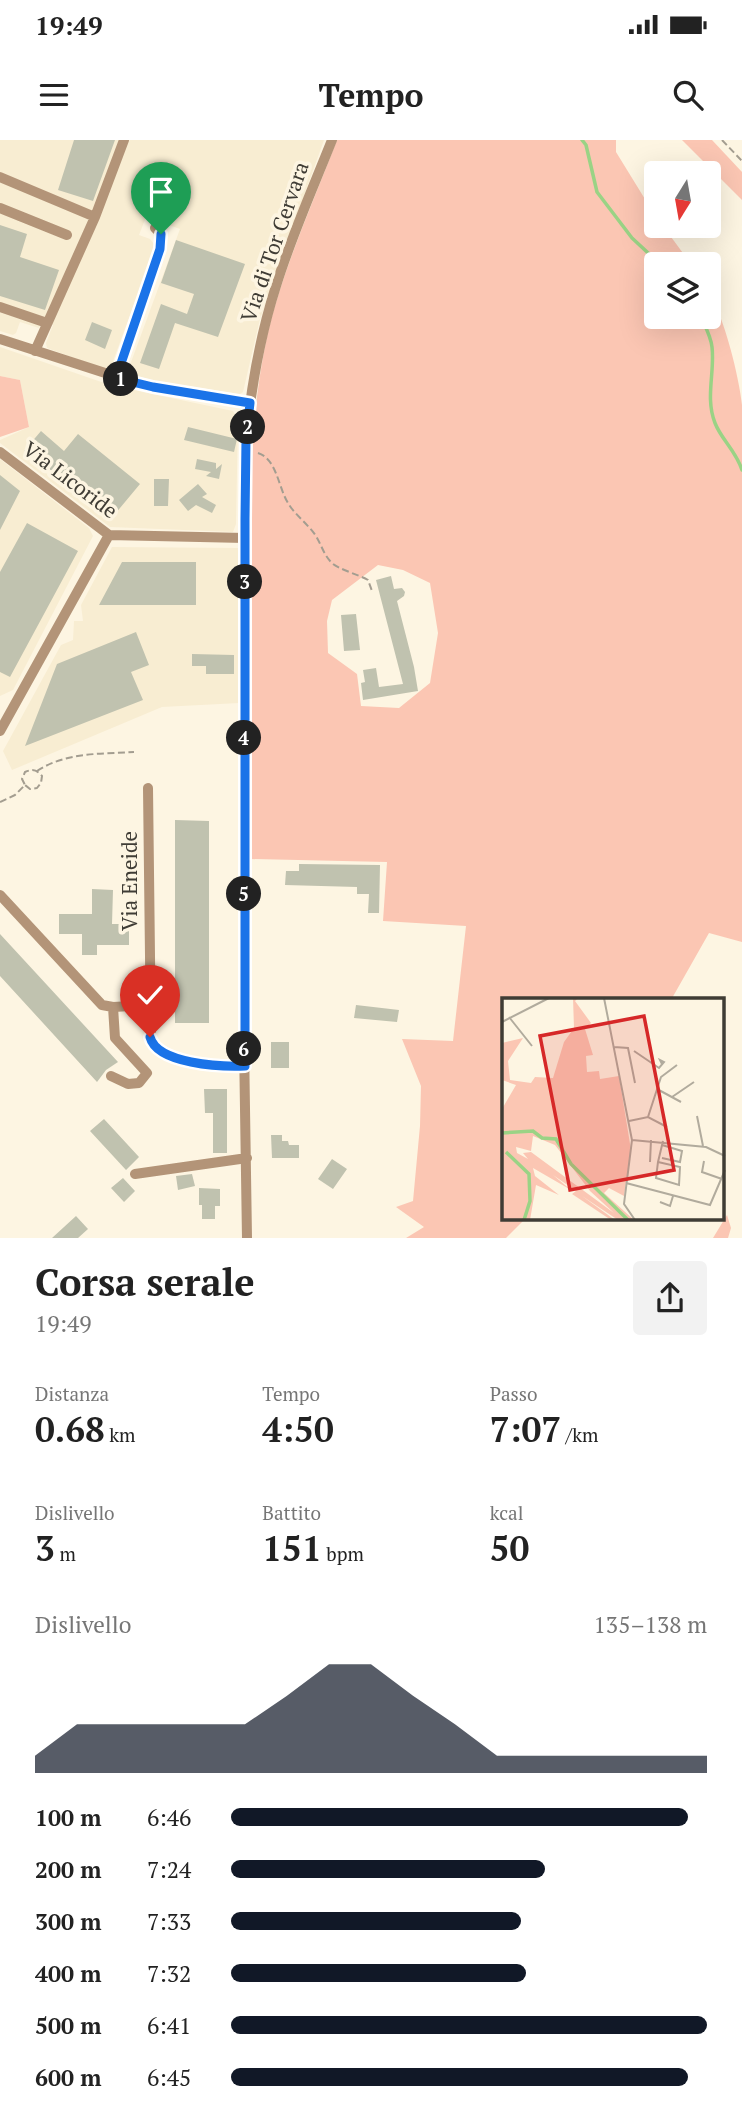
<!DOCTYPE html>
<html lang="it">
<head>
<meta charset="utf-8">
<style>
  :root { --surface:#fff; --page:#f2f2f2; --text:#222; --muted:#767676; --accent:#111827 }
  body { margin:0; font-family:"PT Serif",serif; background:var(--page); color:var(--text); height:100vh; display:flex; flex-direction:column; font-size:26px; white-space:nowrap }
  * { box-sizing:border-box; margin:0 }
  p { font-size:23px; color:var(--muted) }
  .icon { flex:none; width:38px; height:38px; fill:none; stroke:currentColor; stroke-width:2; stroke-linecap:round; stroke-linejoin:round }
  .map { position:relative; height:1098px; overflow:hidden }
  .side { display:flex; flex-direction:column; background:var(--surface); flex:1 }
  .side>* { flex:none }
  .needle { width:46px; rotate:191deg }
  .fabs { position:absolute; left:644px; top:21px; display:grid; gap:14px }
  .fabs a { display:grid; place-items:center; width:77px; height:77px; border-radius:7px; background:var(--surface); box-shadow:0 7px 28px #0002; font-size:35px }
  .pin { position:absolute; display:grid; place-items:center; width:60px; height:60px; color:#fff; margin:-72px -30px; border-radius:50% 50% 50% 0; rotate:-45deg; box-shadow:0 0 7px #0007 }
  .pin .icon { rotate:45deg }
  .km { position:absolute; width:35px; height:35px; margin:-18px; border-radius:50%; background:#222; color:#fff; font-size:19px; line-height:35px; text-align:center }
  .round { display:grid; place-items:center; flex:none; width:74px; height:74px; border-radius:7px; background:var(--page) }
  .overview { display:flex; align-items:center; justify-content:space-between; height:119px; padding:0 35px }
  h1 { font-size:38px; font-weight:700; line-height:52px }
  .stats { display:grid; grid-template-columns:repeat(3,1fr); gap:10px; height:119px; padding:7px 35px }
  .stats div { display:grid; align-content:center }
  .stats b { font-size:35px; font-weight:700 }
  .stats small { font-size:19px; font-weight:400 }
  .stats p { font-size:19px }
  .chart { height:196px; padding:14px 35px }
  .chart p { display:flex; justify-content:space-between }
  .chart svg { width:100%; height:126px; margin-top:7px; fill:var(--accent); opacity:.7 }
  ul { padding:0 35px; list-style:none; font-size:23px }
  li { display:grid; grid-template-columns:112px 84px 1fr; align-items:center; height:52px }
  li i { height:18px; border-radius:9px; background:var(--accent) }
  .status { display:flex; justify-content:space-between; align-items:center; height:49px; padding:0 35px; background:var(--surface); direction:ltr }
  .status svg { height:19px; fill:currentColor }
  header { display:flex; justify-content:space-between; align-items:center; height:91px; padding:0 35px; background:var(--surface); font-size:32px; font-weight:700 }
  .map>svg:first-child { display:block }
  .built { fill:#f8edd2 }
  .green { fill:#fbc6b3; fill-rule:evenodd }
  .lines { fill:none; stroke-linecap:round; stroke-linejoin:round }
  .stream { stroke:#9ad385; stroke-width:3.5 }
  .building { fill:#c0c2af }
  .path { stroke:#a39d90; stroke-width:2; stroke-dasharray:7 3.5; stroke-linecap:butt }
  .minor { stroke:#b39478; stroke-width:10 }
  .route-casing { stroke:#fff; stroke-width:14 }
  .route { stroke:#1a73e8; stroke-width:9 }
  .labels { text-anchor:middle; stroke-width:7; stroke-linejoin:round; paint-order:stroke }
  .street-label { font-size:21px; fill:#3f3c35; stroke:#fdf5e2 }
  .inset-river { fill:none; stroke:#9ad385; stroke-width:3.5 }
  .inset-road { fill:none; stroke:#b1ab9d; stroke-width:2 }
  .view { fill:#d62828; fill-opacity:0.15; stroke:#d62828; stroke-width:3.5 }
  .inset-edge { fill:none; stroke:#3f3c35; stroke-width:3.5 }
</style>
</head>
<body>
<div class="status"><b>19:49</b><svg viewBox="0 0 49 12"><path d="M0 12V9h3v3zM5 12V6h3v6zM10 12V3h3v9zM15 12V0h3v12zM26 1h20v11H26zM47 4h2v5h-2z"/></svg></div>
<header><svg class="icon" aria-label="menu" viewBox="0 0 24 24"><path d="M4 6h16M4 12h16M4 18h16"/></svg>Tempo<svg class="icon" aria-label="search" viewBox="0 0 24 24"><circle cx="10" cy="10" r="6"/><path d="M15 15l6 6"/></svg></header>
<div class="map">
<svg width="742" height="1098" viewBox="0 0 742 1098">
  <rect width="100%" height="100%" fill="#fdf5e2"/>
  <path class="built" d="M0,0H324L260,179L243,252L240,254L155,241L127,233L180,89L146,77L139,95L150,99L154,104L153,113L112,224L107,230L47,208L46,203L53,185L42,182L39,188L20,182L16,193L13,195L0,191Z
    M0,207L110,245L233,271L238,279L236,384L233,392L110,387L0,303V300L29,287L20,240L0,236Z
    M0,319L89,388L93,396L13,550L0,556Z
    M112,407L239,408V563L162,567L12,630L3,611L61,505L73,500L74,481H83L81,465Z"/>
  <path class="green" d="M337,0H616V12L656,77V86H663L691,124H656V177H709V152C724,177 739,236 742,265V802L709,793L671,860H504V1079H525L506,1098H406L424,1087L396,1067L413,1061L420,986L421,946L402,899L453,901L466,786L383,781L387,722L250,719V331C253,285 258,237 268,192C284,126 313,63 337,0ZM378,425L403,430L430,443L438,493L430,543L399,568L361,566L357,534L328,513L327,481L332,460Z
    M682,0H712L742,32V60Z
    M0,236L20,240L29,287L0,297Z
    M727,1075L731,1088L728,1098H713Z"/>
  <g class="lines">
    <path class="stream" d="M582,0L586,5L597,52L632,98L660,124
      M701,177C705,186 711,197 712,207C715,232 705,258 715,283C721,299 736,311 742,330"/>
  </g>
  <path class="building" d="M74,0H115L93,61L58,50Z
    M167,26L182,32L178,42L163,36Z
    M163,58L180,66L173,81L156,73Z
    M0,85L27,94L20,117L59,130L45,170L0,156Z
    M176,100L245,124L218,197L175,183L159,229L140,223L161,164L187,174L194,154L161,143Z
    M92,182L112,190L105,209L85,200Z
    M188,287L237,299L234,312L184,300Z
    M41,291L64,311L78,294L140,344L110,380L24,311Z
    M197,319L216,323V329L222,324L219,339L206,336L211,332L195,329Z
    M0,335L20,351L0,390Z
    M154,339H169L168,366H154Z
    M198,344L207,354L202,357L216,365L212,373L196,365L188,371L179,360Z
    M27,383L78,411L10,537L0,532V432Z
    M122,422H196V465H99Z
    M391,436L394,449L402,448L405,452L404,456L397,461L414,527L418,551L363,560L361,543L365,542L363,530L376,528L379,547L403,544L376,440Z
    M356,474L360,510L344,511L341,475Z
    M136,492L149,525L131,532L143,560L25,606L57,524Z
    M192,514L234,515V534H206V526H192Z
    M175,680L209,681V883H175Z
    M299,724L380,725L379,773H368L369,754H357V747L285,745L286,731H299Z
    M92,749L113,750L112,784H129V805H97V815H82V794H59V774H92Z
    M0,794L118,922L106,930L97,942L0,836Z
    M356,865L399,870L397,882L354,878Z
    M271,902H289V928H271Z
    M204,949H227V1013H213V973H205Z
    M104,979L139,1017L126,1030L90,991Z
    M271,995H282V1001H288L289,1005H299V1018H272Z
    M332,1019L347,1029L333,1049L318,1039Z
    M192,1034L195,1046L178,1050L176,1036Z
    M123,1038L135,1051L124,1062L111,1048Z
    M199,1048L220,1049V1066H215V1079H202V1065H199Z
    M76,1076L88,1089L78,1098H52Z"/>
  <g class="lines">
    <path class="path" d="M722,0L742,21
      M258,313C277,319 278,347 288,363C295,375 308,384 316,396C322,406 324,416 333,424C339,429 359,435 368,440L372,451
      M37,631C66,612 101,614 134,612
      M0,662L15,655L25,645L22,639L25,632C32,629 36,629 42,636L41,643L37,648L30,649L25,645"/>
    <path class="minor" d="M0,37L95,77
      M0,68L67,95
      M0,167L47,183
      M0,199L133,242L250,263
      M35,211L95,77L124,0
      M116,238L160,109L161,94L155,88
      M0,312L109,395L245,398
      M0,591L109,395
      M148,648L151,900C162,924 221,927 245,926
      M0,755L102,865L113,867
      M111,936L128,944L139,943L147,933L115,898L113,867L150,865
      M135,1034L247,1018
      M247,1098L244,904L246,299C251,248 260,196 276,146C291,97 313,48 332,0"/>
  </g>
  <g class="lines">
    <g class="route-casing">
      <path id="route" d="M150,897C157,924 221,927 245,926V379L246,299L250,263L153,247L116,238L160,109L161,94"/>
    </g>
    <use href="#route" class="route"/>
  </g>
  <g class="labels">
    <g class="street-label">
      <text transform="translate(275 102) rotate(-71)" y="7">Via di Tor Cervara</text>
      <text transform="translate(70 340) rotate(37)" y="7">Via Licoride</text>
      <text transform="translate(130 741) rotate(-90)" y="7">Via Eneide</text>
    </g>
  </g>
  <g transform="translate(502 858)">
    <rect width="222" height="222" fill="#fdf5e2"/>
    <path d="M71,0H76L73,3L89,25L83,31L91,57L84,58L85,74L97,73L98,81L117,78L129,152L122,198L107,190L102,195L132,222H116L80,198L113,222H109L70,196L74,193L51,177L69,192L31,170L33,178L57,197L34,187L28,222H0V111L14,87L0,82V45L21,40L6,63L8,82L29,85L33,79L51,80L62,44L72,30ZM31,138L53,147L88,193L112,215L29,154L21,155L26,161L15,155L14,149L29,153Z" fill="#fbc6b3" fill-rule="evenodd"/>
    <path class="inset-river" d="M0,135L31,133L40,140L54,141L69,166L126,222M4,154L27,176L28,203L22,222"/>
    <path class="inset-road" d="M102,0L130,142L122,206L133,222M7,19L30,48M0,24L47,0M112,49L126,50L133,85M132,53L157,70L162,64L158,62L160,66M155,91L179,104M170,99L192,84M195,118L201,148M146,119L159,79L175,67M127,123L146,119L165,129M130,142L204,149L223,158M160,160L178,164L180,153L160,147M202,163L200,174L220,181M148,164L149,142M156,164L178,169L177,187L154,180L156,164L161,143M124,185L208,207L223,172M158,204L168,208L171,198"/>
    <path class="view" d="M142,18L172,172L68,192L38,38Z"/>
    <rect width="222" height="222" class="inset-edge"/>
  </g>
</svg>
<div class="fabs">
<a><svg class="needle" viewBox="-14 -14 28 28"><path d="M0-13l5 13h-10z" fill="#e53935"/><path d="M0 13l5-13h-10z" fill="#767676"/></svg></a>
<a><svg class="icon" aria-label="layers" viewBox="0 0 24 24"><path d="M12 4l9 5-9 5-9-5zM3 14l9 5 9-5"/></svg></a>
</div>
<div class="pin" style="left:161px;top:94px;background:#1e9e55"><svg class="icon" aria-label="arrive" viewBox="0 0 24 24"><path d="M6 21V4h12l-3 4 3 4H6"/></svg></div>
<div class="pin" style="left:150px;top:897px;background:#d93025"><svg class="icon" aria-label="check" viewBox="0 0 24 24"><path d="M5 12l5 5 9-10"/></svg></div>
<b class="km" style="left:121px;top:239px">1</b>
<b class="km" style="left:248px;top:287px">2</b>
<b class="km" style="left:245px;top:442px">3</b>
<b class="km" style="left:244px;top:598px">4</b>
<b class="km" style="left:244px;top:754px">5</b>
<b class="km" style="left:244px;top:909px">6</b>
</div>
<section class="side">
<div class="overview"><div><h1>Corsa serale</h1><p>19:49</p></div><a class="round"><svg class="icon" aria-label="share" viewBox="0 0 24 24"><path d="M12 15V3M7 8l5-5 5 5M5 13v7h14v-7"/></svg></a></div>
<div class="stats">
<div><p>Distanza</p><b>0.68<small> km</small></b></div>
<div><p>Tempo</p><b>4:50</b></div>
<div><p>Passo</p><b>7:07<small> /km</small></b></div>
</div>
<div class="stats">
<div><p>Dislivello</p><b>3<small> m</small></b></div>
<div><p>Battito</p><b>151<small> bpm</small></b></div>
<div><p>kcal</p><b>50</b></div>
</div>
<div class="chart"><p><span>Dislivello</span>135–138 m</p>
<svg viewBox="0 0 160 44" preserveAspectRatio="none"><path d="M0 44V38L10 27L20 27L30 27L40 27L50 27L60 17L70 6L80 6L90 17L100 27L110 38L120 38L130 38L140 38L150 38L160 38V44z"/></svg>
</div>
<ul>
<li><b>100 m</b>6:46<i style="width:96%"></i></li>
<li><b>200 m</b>7:24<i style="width:66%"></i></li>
<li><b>300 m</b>7:33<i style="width:61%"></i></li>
<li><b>400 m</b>7:32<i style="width:62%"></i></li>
<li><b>500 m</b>6:41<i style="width:100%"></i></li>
<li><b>600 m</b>6:45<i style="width:96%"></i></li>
</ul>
</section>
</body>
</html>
